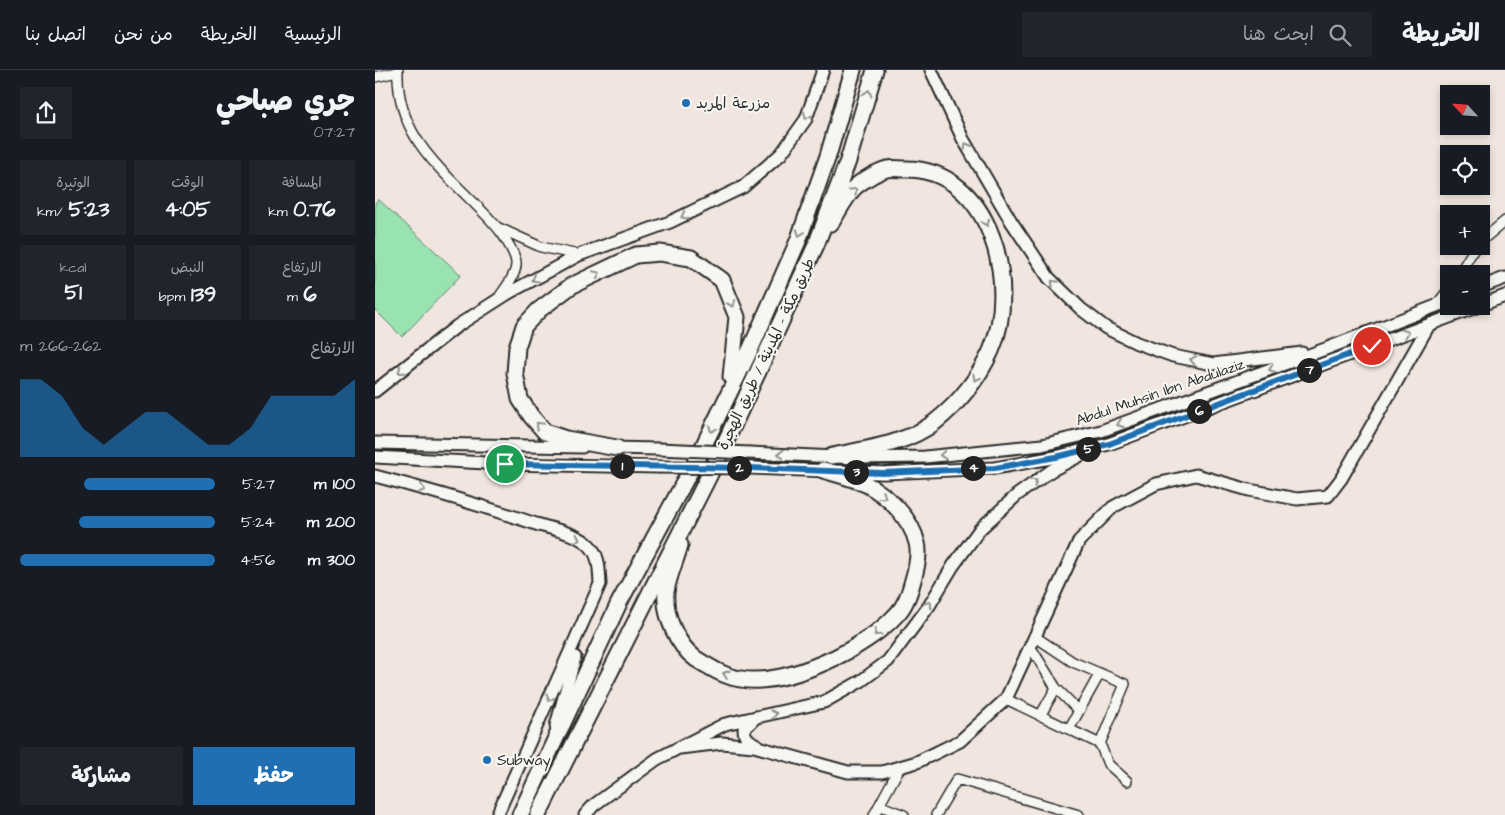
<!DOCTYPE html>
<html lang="ar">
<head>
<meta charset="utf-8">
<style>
  :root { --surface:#171b24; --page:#20242c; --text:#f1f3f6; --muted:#9ea1a6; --line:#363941; --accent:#1f6fb2 }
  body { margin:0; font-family:"Architects Daughter","Playpen Sans Arabic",sans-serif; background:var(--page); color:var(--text); direction:rtl; height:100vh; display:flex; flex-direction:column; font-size:19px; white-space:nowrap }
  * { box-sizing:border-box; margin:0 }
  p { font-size:16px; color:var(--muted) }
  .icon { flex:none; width:28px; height:28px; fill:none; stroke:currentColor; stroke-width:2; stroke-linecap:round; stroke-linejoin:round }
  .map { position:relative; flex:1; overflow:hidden; direction:ltr }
  .details { display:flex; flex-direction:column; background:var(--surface); width:375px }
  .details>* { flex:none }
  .needle { width:32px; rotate:296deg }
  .tools { position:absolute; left:1065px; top:15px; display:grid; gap:10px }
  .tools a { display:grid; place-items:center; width:50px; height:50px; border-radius:0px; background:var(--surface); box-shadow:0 2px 8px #0003; font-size:25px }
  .pin { position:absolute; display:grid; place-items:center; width:42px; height:42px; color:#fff; margin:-21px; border:2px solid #fff; border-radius:50%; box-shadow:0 1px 5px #0007 }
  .km { position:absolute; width:25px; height:25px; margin:-12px; border-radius:50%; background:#222; color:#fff; font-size:14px; line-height:25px; text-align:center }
  .round { display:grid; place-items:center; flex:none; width:52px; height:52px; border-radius:0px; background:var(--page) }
  .summary { display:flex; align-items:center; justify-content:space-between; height:85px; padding:0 20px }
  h1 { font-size:28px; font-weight:800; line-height:38px }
  .stats { display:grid; grid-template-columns:repeat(3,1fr); gap:8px; height:85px; padding:5px 20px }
  .stats div { display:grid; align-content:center; border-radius:0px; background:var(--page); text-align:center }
  .stats b { font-size:21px; font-weight:800 }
  .stats small { font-size:14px; font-weight:400 }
  .stats p { font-size:14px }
  .chart { height:140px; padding:10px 20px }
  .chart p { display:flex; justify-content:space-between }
  .chart svg { width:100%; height:90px; margin-top:5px; fill:var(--accent); opacity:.7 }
  .button { display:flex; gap:10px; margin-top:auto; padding:10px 20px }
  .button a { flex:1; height:58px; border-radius:0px; background:var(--accent); color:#fff; font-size:20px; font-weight:800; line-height:58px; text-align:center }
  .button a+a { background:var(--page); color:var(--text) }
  ul { padding:0 20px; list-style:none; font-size:16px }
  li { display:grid; grid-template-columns:80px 60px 1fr; align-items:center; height:38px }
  li i { height:12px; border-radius:6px; background:var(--accent) }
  header { display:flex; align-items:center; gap:30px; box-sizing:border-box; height:70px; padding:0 25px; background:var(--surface); border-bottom:1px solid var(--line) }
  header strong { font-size:24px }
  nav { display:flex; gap:28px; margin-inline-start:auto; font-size:18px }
  .search { width:350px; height:45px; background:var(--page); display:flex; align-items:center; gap:12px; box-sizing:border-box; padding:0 18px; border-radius:0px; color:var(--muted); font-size:19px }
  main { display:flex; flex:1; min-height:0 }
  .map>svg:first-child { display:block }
  .green { fill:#99e2b2; stroke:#62866e }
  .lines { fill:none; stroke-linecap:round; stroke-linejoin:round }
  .minor-casing { stroke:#2b2b2b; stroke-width:12 }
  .secondary-casing { stroke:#2b2b2b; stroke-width:15 }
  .motorway-casing { stroke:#2b2b2b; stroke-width:19 }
  .minor { stroke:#f6f6f2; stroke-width:9 }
  .secondary { stroke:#f6f6f2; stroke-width:11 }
  .motorway { stroke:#f6f6f2; stroke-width:15 }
  .secondary-bridge-casing { stroke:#2b2b2b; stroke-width:15; stroke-linecap:butt }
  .secondary-bridge { stroke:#f6f6f2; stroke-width:11 }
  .oneway { stroke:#90908e }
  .route-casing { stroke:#fff; stroke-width:10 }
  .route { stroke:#1f6fb2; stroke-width:6 }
  .poi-dot { fill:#1f6fb2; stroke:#f6f6f2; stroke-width:2 }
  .labels { text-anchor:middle; stroke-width:4; stroke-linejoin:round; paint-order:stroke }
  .poi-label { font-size:15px; fill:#2b2b2b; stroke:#f6f6f2; text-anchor:start }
  .street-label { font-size:15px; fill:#2b2b2b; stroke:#f6f6f2 }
</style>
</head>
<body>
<header>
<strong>الخريطة</strong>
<div class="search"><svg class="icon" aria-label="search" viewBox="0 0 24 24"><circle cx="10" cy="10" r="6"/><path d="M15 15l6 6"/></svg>ابحث هنا</div>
<nav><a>الرئيسية</a><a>الخريطة</a><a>من نحن</a><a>اتصل بنا</a></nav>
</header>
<main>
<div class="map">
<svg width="1130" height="745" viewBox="0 0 1130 745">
  <rect width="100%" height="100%" fill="#f1e6df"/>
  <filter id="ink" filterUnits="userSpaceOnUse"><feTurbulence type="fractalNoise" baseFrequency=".02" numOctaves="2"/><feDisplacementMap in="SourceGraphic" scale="10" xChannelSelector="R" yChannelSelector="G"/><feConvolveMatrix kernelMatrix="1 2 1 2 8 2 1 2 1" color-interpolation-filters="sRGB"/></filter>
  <g filter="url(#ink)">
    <path class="green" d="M3,129L86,205L27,267L0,240V133Z"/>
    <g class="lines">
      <g class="minor-casing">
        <path id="minor" d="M23,0C21,62 60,94 100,134C111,145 122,155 130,168C134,175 140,184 141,192C142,205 129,219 123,229
          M0,7L22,2
          M124,158L166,177L204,185
          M1106,171L1130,151
          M1084,204L1101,176
          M1060,237L1074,219
          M659,566L698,592L750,614L725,674
          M655,576L681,618
          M631,629L725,674L733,694L752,711
          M665,646L681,618L704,641
          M694,659L724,605
          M506,736L529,745
          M499,745L525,697
          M561,745L582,709L704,745"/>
      </g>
      <g class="secondary-casing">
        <path id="secondary" d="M556,0L588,69L636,151L674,208L706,239L731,258L762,273L798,286L838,294L927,283
          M1106,217L1130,208
          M1106,235L1130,226
          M0,321L82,256L132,224L204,185L295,152L368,117L406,84L431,49L448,0
          M0,373L207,377
          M235,378L284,379
          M375,383L482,388L550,387L667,375L726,361L953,278L1074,231
          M0,387L129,394L284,397
          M375,398L509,403L620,398L681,387L734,374L1104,236
          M0,406C54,420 108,436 161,454C177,459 201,463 214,475C225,486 224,500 225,514L122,745
          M379,649L369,659C369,668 375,671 382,675
          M181,656L200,587
          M305,678L347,673L379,676L473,702H507L542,692L585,671L631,629L704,471L738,437L781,414L821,405L874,420L922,429L953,426L966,409L1054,255
          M210,745L219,735L282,689L350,654L449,632L486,611L513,591L554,536L578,496L605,459L642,425L677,400L704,386"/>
      </g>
      <g class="motorway-casing">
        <path id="motorway" d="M456,153C463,142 470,128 479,118C485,112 503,101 512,99C517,98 525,99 531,99C616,99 645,215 616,281C603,309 584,333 560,352C532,374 491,379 457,386
          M242,378L191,369L170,362L156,346L145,329L140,303L142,277L149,256L164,240L196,216L261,185L285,183L316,188L347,210L362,247L356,307
          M305,475C301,490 293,507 291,522C289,546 302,575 321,589C334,597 350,607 366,609C412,617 492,578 522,544C531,535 535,522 538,510C541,500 545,484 542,473C536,448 513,426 491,414C478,408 462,404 448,400
          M145,745L244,533L326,381L376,278L423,171L453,86L478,0
          M163,745L345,384L393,280L441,175L473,91L500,0"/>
      </g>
      <use href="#minor" class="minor"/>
      <use href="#secondary" class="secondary"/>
      <use href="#motorway" class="motorway"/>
      <g class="secondary-bridge-casing">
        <path id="secondary-bridge" d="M284,379L375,383
          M284,397L375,398"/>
      </g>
      <use href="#secondary-bridge" class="secondary-bridge"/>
    </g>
    <defs><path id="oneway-chevron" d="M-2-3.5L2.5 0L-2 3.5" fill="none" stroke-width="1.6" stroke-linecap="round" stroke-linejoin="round" transform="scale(1.25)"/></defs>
    <g class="oneway">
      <use href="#oneway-chevron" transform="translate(493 23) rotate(-73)"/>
      <use href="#oneway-chevron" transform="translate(432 46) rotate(115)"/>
      <use href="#oneway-chevron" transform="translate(592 76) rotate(-120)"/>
      <use href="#oneway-chevron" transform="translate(479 121) rotate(-47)"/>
      <use href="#oneway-chevron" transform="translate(309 146) rotate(154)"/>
      <use href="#oneway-chevron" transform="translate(611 153) rotate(70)"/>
      <use href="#oneway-chevron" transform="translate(425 163) rotate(110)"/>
      <use href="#oneway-chevron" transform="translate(222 204) rotate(-26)"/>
      <use href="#oneway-chevron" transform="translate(160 209) rotate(151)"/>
      <use href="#oneway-chevron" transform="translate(679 213) rotate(-135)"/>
      <use href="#oneway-chevron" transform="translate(357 234) rotate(68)"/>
      <use href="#oneway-chevron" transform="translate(1031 263) rotate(-21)"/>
      <use href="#oneway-chevron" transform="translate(818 290) rotate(-169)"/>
      <use href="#oneway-chevron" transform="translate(897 299) rotate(160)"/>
      <use href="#oneway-chevron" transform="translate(26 301) rotate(141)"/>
      <use href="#oneway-chevron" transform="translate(601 308) rotate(118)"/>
      <use href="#oneway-chevron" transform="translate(745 354) rotate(160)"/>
      <use href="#oneway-chevron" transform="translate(164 355) rotate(-134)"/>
      <use href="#oneway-chevron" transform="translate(337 359) rotate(116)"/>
      <use href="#oneway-chevron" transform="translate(406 384) rotate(-177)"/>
      <use href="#oneway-chevron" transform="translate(568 385) rotate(174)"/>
      <use href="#oneway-chevron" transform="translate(659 412) rotate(-35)"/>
      <use href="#oneway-chevron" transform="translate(47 419) rotate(15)"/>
      <use href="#oneway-chevron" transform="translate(508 426) rotate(34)"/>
      <use href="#oneway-chevron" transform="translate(202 469) rotate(25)"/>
      <use href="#oneway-chevron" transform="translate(554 534) rotate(-57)"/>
      <use href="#oneway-chevron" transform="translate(502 563) rotate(139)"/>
      <use href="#oneway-chevron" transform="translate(351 604) rotate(-160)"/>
      <use href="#oneway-chevron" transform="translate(175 628) rotate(115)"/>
      <use href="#oneway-chevron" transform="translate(399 644) rotate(-12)"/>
    </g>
  </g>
  <g class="lines" filter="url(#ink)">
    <g class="route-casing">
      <path id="route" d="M130,394L375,398L508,403L620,398L681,387L734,374L997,276"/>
    </g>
    <use href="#route" class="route"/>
  </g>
  <g class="poi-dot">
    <circle cx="311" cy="33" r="5"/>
    <circle cx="112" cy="690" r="5"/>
  </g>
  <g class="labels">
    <g class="poi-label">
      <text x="321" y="38">مزرعة المربد</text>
      <text x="122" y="695">Subway</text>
    </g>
    <g class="street-label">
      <text transform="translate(391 284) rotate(-65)" y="5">طريق مكة - المدينة / طريق الهجرة</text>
      <text transform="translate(785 322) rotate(-19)" y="5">Abdul Muhsin Ibn Abdulaziz</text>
    </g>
  </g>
</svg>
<div class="tools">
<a><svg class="needle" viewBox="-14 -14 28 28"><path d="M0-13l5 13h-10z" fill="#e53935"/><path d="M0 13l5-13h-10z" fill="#9ea1a6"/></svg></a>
<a><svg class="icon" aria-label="locate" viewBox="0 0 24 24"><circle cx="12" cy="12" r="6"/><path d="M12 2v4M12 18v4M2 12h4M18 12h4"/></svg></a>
<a>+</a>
<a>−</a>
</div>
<div class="pin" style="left:130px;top:394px;background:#1e9e55"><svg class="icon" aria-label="arrive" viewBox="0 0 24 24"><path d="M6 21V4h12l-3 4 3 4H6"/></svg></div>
<div class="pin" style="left:997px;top:276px;background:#d93025"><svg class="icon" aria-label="check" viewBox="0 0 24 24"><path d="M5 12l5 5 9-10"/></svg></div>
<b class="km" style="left:247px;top:396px">1</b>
<b class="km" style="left:364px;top:398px">2</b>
<b class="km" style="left:481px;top:402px">3</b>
<b class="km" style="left:598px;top:398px">4</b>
<b class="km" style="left:713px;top:379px">5</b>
<b class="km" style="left:824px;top:341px">6</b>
<b class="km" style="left:934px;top:300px">7</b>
</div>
<section class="details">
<div class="summary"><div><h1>جري صباحي</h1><p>07:27</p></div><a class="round"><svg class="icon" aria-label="share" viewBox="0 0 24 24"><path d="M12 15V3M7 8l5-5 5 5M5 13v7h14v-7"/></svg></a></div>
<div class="stats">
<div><p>المسافة</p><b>0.76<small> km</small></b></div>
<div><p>الوقت</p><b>4:05</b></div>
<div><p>الوتيرة</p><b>5:23<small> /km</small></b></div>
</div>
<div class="stats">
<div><p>الارتفاع</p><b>6<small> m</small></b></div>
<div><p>النبض</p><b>139<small> bpm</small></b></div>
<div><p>kcal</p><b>51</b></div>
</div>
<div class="chart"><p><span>الارتفاع</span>262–266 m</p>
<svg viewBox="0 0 160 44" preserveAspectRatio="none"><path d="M0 44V6L10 6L20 14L30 30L40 38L50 30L60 22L70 22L80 30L90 38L100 38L110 30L120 14L130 14L140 14L150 14L160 6V44z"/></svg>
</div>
<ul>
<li><b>100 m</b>5:27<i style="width:67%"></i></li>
<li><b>200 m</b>5:24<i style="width:70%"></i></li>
<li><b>300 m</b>4:56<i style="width:100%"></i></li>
</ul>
<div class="button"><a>حفظ</a><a>مشاركة</a></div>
</section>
</main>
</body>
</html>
